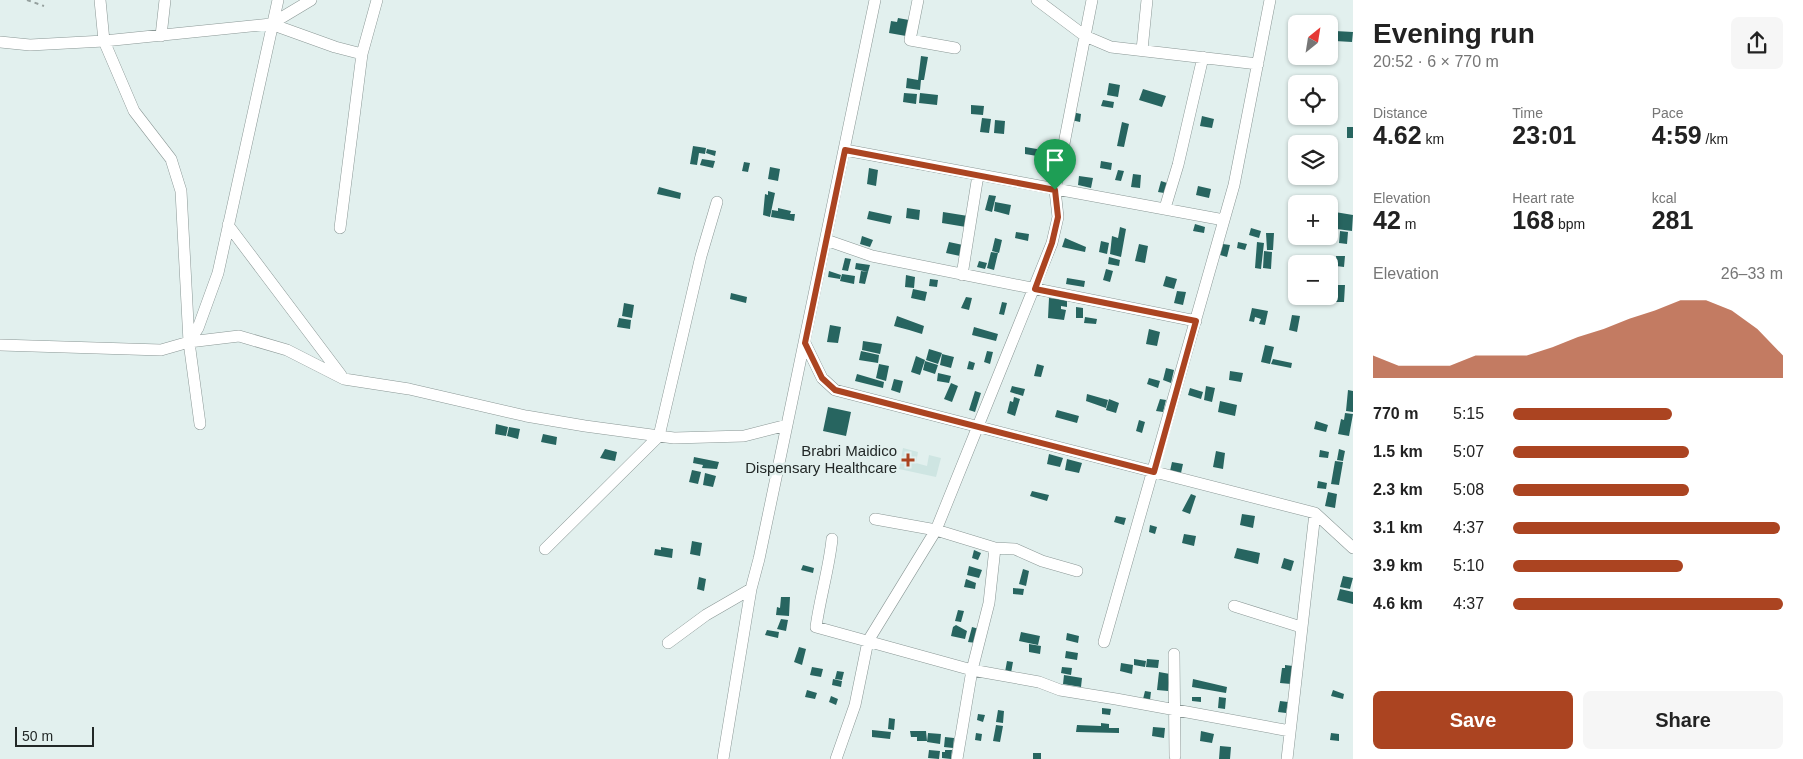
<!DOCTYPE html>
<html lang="en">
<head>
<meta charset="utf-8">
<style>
  :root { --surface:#fff; --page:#f6f6f6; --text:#222; --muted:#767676; --accent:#ab4421 }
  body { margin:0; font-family:Helvetica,sans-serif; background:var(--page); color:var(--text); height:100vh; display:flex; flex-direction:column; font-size:19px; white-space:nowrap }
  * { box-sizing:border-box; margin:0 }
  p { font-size:16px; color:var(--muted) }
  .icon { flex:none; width:28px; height:28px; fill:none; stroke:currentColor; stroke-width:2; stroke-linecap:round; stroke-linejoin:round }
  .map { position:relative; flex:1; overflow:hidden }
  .sheet { display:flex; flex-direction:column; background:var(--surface); width:450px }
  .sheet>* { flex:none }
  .needle { width:32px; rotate:30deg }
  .fabs { position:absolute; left:1288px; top:15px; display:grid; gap:10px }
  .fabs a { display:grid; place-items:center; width:50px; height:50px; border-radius:8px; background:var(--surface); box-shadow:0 1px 4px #0004; font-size:25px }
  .scale { position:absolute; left:15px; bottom:12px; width:79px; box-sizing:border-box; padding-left:5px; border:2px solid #222827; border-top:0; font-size:14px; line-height:18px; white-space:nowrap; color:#222827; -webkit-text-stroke:4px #e2f0ee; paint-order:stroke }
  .pin { position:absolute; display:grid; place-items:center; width:42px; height:42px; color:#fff; margin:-51px -21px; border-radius:50% 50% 50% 0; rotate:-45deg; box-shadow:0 0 5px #0007 }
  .pin .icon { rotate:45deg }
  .round { display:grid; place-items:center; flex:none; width:52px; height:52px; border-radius:8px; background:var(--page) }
  .headline { display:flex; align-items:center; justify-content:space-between; height:85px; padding:0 20px }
  h1 { font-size:28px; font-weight:800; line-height:38px }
  .figures { display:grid; grid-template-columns:repeat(3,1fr); gap:8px; height:85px; padding:5px 20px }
  .figures div { display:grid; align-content:center }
  .figures b { font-size:25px; font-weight:800 }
  .figures small { font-size:14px; font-weight:400 }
  .figures p { font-size:14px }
  .chart { height:140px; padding:10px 20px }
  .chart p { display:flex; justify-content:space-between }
  .chart svg { width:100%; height:90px; margin-top:5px; fill:var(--accent); opacity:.7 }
  .button { display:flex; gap:10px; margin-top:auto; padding:10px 20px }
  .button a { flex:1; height:58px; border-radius:8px; background:var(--accent); color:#fff; font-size:20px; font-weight:800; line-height:58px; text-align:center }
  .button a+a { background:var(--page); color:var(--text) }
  ul { padding:0 20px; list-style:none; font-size:16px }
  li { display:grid; grid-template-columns:80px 60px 1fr; align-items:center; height:38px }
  li i { height:12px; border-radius:6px; background:var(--accent) }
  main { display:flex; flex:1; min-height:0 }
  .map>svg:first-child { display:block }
  .built { fill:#cee5e2 }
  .building { fill:#276560 }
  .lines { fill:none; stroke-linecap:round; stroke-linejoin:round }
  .minor-casing { stroke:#8a9795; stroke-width:12 }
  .path { stroke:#95a09e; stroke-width:2; stroke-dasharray:4 4; stroke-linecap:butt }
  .minor { stroke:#fff; stroke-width:11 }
  .route-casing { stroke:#fff; stroke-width:10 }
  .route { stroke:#ab4421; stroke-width:6 }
  .poi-dot { fill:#ab4421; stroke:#e2f0ee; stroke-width:2 }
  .labels { text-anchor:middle; stroke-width:5; stroke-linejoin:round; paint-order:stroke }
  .poi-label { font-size:15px; fill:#222827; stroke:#e2f0ee; text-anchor:end }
</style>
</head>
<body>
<main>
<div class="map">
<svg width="1353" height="759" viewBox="0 0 1353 759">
  <rect width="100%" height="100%" fill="#e2f0ee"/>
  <path class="built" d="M903,448L918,452L916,463L927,466L929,455L941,458L936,477L899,469Z"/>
  <path class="building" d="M898,18L909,20L906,36L889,33L891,21L897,22Z
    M1335,31L1353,32L1352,42L1335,41Z
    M921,56L928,57L924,80H921L920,90L906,88L907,78L918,80Z
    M1109,83L1120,85L1118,97L1107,95Z
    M1143,89L1166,96L1162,107L1139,100Z
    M904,93L917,94L916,104L903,102Z
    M920,93L938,95L937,105L919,103Z
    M1103,100L1114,102L1113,108L1101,106Z
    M971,105L984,106L983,115L971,114Z
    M1072,112L1081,114L1080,122L1071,120Z
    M1202,116L1214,119L1212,128L1200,126Z
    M982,118L991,119L989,133L980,132Z
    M995,120L1005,121L1004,134L994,133Z
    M1122,122L1129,124L1124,147L1117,146Z
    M1347,127H1353V138H1347Z
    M693,146L706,148L705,154L699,153L697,165L690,164Z
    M1025,147L1037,149V156L1025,154Z
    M707,149L716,151L715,156L706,153Z
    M702,159L715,161L713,168L700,165Z
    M1101,161L1112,163L1111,170L1100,168Z
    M744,162L750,163L748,172L742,171Z
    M770,167L780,169L778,181L768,179Z
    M869,168L878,170L876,186L867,184Z
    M1118,170L1124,171L1121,181L1115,180Z
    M1133,174L1141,175L1140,188L1131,187Z
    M1079,176L1093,178L1091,188L1078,185Z
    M1161,181L1167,183L1164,193L1158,192Z
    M1198,186L1211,189L1209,198L1196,195Z
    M659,187L681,193L680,199L657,194Z
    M768,191L775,193L770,217L763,215L765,194L768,195Z
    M989,195L996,196L992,212L985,210Z
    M995,202L1011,205L1009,215L994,211Z
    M778,208L791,211L790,214H795L794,221L771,217L772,210L778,211Z
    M907,208L920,210L919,220L906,218Z
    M869,211L892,216L890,224L867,219Z
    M1329,211L1353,215L1352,231L1329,228Z
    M943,212L968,216L966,227L942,223Z
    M1195,224L1205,227L1204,233L1193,231Z
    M1120,227L1126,229L1121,257L1110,254L1112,236L1118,238Z
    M1251,228L1261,231L1259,238L1249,235Z
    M1340,231L1348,232L1347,244L1339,243Z
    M1016,232L1029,234L1028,241L1015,238Z
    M1266,233H1274L1273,250H1267Z
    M862,236L873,240L870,247L860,244Z
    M995,238L1002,240L999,253L992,251Z
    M1065,238L1086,247L1085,252L1062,247Z
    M1101,241L1109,243L1107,254L1099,252Z
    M949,242L963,245L960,256L946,253Z
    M1238,242L1247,244L1245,250L1237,248Z
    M1257,242L1264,243L1261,269L1255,268Z
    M1139,244L1148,246L1145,263L1135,261Z
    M1223,244L1230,245L1227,257L1220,255Z
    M1264,251L1272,252L1271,269L1263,268Z
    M991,252L998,253L994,270L987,268Z
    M1336,256H1345L1344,267L1336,266Z
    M1109,257L1120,260L1119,266L1108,264Z
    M845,258L851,259L848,271L842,270Z
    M979,261L987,263L985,269L977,267Z
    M856,263L870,265L868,272L855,269Z
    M1106,269L1113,271L1110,282L1103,280Z
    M829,271L841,275L840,279L828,277Z
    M861,271L868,272L865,284L859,283Z
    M842,274L855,276L854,284L840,281Z
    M906,275L915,277L914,288L905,287Z
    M1166,276L1177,279L1174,289L1163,286Z
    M1067,278L1085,281L1084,287L1066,284Z
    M930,279L938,280L937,287L929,286Z
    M1338,285H1345L1344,302H1335Z
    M913,289L927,292L925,301L911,298Z
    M1177,291L1186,292L1183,305L1174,303Z
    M731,293L747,297L746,303L730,299Z
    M966,297L972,298L969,310L961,308Z
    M1049,298L1067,300V307L1061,306V309L1066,310L1064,320L1048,318Z
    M1002,302L1007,303L1004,315L999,314Z
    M624,303L634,305L632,318L622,316Z
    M1076,307L1083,308V318H1076Z
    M1252,308L1268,311L1265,325L1259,324L1261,319L1255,317L1254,322L1249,321Z
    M1292,315L1300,316L1297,332L1289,330Z
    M897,316L924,326L922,334L909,330L911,324L909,330L894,326Z
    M1085,317L1097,319L1096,324L1084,323Z
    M619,318L631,320L630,329L617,327Z
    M830,325L841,327L838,343L827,342Z
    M974,327L998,334L996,341L972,335Z
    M1149,329L1160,332L1157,346L1146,344Z
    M863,341L882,344L880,354L862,350Z
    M1265,345L1274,347L1270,364L1261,362Z
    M929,349L942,353L938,364L926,360Z
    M861,351L879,355L878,363L859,360Z
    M987,351L993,352L990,364L984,362Z
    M942,354L954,357L951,368L940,365Z
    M916,356L925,360L920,375L911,372Z
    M1273,359L1292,363L1291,368L1271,364Z
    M925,361L938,365L935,374L923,370Z
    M969,361L975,363L973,370L967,369Z
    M879,364L889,366L886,381L876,378Z
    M1037,364L1044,366L1041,377L1034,376Z
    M1166,368L1174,370L1171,383L1163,380Z
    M1230,371L1243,373L1241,382L1229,380Z
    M938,373L951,376L949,383L937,381Z
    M857,374L884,382L883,388L855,381Z
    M1149,378L1160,381L1158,388L1147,384Z
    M894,379L903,381L900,393L891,390Z
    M951,383L958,386L952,402L944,399Z
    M1012,386L1025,389L1023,396L1010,392Z
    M1206,386L1215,388L1212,402L1204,400Z
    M1190,388L1203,392L1201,399L1188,395Z
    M1348,390L1353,391V412L1346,411Z
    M975,391L981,393L975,412L969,410Z
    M1087,394L1108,400L1106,408L1086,401Z
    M1014,397L1020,399L1015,416L1007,413L1010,401L1013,402Z
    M1109,399L1119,403L1116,413L1106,410Z
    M1160,399L1166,400L1163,412L1156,411Z
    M1220,401L1237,405L1235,416L1218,412Z
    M828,407L851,412L846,436L823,431Z
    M1057,410L1079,416L1077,423L1055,417Z
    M1345,413L1353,414L1349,436L1338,434L1341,419L1344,420Z
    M1139,420L1145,422L1142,433L1136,431Z
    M1316,421L1328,425L1326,432L1314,429Z
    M496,424L508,427L506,436L495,434Z
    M509,427L520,429L518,439L507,436Z
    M543,434L557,437L556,445L541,442Z
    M605,449L617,452L615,461L600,458Z
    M1339,449L1345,451L1343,461L1337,460Z
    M1320,450L1329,452L1328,458L1319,457Z
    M1216,451L1225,453L1223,469L1213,467Z
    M1049,454L1063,458L1060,467L1047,464Z
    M694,457L719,462L717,469L702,468L703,465L693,463Z
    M1067,459L1082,463L1079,473L1065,470Z
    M1335,461L1343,462L1339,485L1331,484Z
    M1172,462L1183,464L1181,473L1170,471Z
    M692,470L701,472L698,484L689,482Z
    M705,473L716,476L713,487L703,485Z
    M1318,481L1327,483L1326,489L1317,488Z
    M1032,491L1049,495L1047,501L1030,496Z
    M1328,492L1337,494L1335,508L1325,506Z
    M1191,494L1196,496L1190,514L1182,511Z
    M1242,514L1255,516L1253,528L1240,525Z
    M1116,516L1126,518L1124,525L1114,522Z
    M1150,525L1157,527L1155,534L1149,532Z
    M1184,534L1196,536L1194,546L1182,543Z
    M692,541L702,543L700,556L690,554Z
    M661,547L673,549L672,558L654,555L655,549L661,550Z
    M1237,548L1260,553L1258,564L1234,558Z
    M974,550L981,553L978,560L972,558Z
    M1284,558L1294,561L1291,571L1281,568Z
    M803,565L814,568L813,573L801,570Z
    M969,566L982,570L979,578L967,575Z
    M1023,569L1029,571L1026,586L1019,584Z
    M1343,576L1353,578L1350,589L1340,587Z
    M699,577L706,579L704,591L697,589Z
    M966,579L976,583L975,589L964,587Z
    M1013,588L1024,589L1023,595L1013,594Z
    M1340,589L1353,592V604L1337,600Z
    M781,597H790L789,616L776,615L777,607L780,608Z
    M958,610L964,611L961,622L955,621Z
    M781,619L788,620L786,631L777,629Z
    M956,625L967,631L965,639L951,636L953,627Z
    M972,627L979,629L976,643L968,642Z
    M767,630L779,632L778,638L765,635Z
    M1021,632L1040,636L1038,645L1019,641Z
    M1067,633L1079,636L1078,643L1066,640Z
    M1029,644L1041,646L1040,654L1029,652Z
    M799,647L806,649L802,665L794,662Z
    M1066,651L1078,653L1077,660L1065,658Z
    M1134,659L1146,661L1145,667L1134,665Z
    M1147,659L1159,660L1158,668L1146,667Z
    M1007,661L1013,662L1011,673L1005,672Z
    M1121,663L1133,665L1132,674L1120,671Z
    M1285,665L1293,666L1291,684L1280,683L1282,668H1285Z
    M812,667L823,669L821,677L810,675Z
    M1062,667L1072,668L1071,675L1061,673Z
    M837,671L844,672L842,680L835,679Z
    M1159,672L1170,674L1168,691L1157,690Z
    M1064,675L1082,678L1081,687L1063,684Z
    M833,679L842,681L841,687L832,685Z
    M1193,679L1227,687L1226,693L1192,687Z
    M807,690L817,693L815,699L805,697Z
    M1333,690L1344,694L1343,699L1331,696Z
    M1145,691L1151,692L1150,700L1143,699Z
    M831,696L838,699L836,705L829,702Z
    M1192,697H1201V702L1192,701Z
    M1219,697L1226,698L1225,709L1218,708Z
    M1280,701L1288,702L1286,713L1278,712Z
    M1102,708L1111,709L1110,715L1102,714Z
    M998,710L1004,711L1003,723L996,722Z
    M978,714L985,715L983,722L977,720Z
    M889,718L895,719L894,730L888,729Z
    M1101,723L1109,724V728H1119V733L1076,732L1077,725L1101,726Z
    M996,725L1003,726L1000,742L993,741Z
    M1153,727L1165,728L1164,738L1152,736Z
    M872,730L891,732L890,739L872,737Z
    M910,731H926L927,741H917V737H911Z
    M1201,731L1214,734L1212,743L1200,741Z
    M928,733L941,734L940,744L927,742Z
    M976,733L982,734L981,741L975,740Z
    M1331,733L1339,734V741L1330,740Z
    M945,737L954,738L953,748L944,747Z
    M1220,746L1231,747L1230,759H1219Z
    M929,750L940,751L939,759L928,758Z
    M945,750H952L951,759L942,758V752H945Z
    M1033,753H1041V759H1033Z"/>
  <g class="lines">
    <g class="minor-casing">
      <path id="minor" d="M100,0L104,41L134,111L171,159L181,191L189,342L200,424
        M918,0L910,40L955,48
        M1037,0L1085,36L1111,47L1258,64
        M271,24L335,47L362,54
        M161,36L165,0
        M0,42L30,45L104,41L271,24L311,0
        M1142,50L1147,0
        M845,150L1224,220
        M1165,208L1178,165L1203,57
        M228,225L341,375
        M340,228L362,54L377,0
        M826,240L872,256L1196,321
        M962,275L978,175
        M189,342L198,328L218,273L278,0
        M805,343L822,378L835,390L1315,513L1353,548
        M0,345L161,350L189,342L239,336L287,350L344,379L409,389L526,416L585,426L674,438L744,436L787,425
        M875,519L936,530L995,548L1015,549L1042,561L1077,571
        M832,539C829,569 820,597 816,627L972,670L1039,682L1060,690L1116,699L1290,731
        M545,549L659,436L701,256L717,202
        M1234,606L1301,627
        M1104,642L1234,185L1270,0
        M668,643L706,615L751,589
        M1174,654L1175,756
        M723,759L751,589L759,559L787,425L875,0
        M836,759L855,705L868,641L936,530L1052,243L1058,217L1055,190L1092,0
        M957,759L972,670L989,603L995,548
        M1287,759L1315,513"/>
    </g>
    <path class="path" d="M27,0L44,6"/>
    <use href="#minor" class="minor"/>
  </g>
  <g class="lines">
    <g class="route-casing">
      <path id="route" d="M845,150L1055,190L1058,217L1052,243L1035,289L1196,321L1154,472L835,390L822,378L805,343Z"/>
    </g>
    <use href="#route" class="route"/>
  </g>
  <path class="poi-dot" d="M905.5 452.5h5v5h5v5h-5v5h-5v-5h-5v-5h5z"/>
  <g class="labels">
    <g class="poi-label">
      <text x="897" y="456">Brabri Maidico<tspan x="897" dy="17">Dispensary Healthcare</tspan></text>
    </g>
  </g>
</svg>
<div class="fabs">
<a><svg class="needle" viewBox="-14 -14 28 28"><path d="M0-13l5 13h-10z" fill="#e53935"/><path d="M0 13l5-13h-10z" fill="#767676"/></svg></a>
<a><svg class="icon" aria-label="locate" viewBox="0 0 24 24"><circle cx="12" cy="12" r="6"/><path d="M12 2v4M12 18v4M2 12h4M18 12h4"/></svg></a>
<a><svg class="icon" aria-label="layers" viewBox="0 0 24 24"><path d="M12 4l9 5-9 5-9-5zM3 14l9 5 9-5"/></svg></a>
<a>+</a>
<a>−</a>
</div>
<div class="scale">50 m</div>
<div class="pin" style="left:1055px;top:190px;background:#1e9e55"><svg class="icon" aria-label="arrive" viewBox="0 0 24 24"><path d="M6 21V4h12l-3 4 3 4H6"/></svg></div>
</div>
<section class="sheet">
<div class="headline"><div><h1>Evening run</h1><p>20:52 · 6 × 770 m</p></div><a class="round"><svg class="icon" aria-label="share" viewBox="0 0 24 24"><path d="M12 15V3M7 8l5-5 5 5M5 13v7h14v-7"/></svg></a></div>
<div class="figures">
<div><p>Distance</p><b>4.62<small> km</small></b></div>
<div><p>Time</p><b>23:01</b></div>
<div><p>Pace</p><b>4:59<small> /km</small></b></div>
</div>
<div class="figures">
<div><p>Elevation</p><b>42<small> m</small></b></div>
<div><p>Heart rate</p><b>168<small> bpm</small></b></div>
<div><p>kcal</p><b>281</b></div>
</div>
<div class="chart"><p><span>Elevation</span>26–33 m</p>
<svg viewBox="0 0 160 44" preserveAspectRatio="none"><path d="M0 44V33L10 38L20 38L30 38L40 33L50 33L60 33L70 29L80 24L90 20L100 15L110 11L120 6L130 6L140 11L150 20L160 33V44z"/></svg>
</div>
<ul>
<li><b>770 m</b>5:15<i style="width:59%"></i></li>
<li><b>1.5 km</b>5:07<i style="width:65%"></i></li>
<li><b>2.3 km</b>5:08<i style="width:65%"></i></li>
<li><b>3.1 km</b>4:37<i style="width:99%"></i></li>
<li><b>3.9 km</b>5:10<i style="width:63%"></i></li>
<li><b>4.6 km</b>4:37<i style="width:100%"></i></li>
</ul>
<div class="button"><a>Save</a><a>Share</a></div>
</section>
</main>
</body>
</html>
